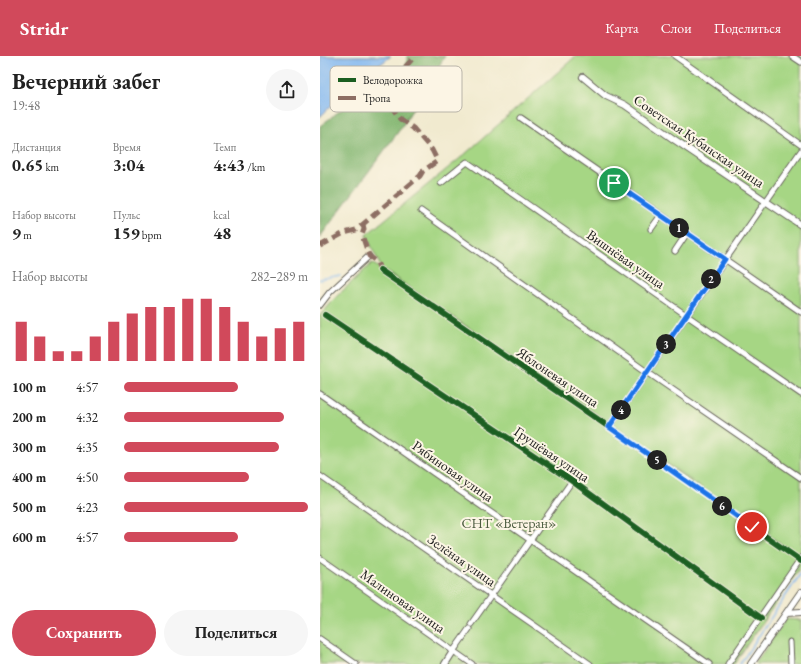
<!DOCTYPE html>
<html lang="ru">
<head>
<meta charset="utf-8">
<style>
  :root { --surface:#fff; --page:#f6f6f6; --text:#222; --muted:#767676; --accent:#d1495b }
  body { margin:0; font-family:"EB Garamond",serif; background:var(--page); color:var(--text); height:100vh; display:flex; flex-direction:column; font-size:15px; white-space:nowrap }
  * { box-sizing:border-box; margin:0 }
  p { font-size:13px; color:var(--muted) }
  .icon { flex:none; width:22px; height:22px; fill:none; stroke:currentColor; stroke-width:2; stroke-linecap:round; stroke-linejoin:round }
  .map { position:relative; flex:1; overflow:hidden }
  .details { display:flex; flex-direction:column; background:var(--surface); width:320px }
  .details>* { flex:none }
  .pin { position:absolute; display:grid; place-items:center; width:34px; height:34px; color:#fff; margin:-17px; border:2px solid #fff; border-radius:50%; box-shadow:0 1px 4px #0007 }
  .km { position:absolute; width:20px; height:20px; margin:-10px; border-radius:50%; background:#222; color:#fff; font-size:11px; line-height:20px; text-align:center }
  .round { display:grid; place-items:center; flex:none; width:42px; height:42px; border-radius:21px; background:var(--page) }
  .headline { display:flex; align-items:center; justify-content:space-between; height:68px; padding:0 12px }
  h1 { font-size:22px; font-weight:700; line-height:30px }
  .stats { display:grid; grid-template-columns:repeat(3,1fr); gap:6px; height:68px; padding:4px 12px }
  .stats div { display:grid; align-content:center }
  .stats b { font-size:17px; font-weight:700 }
  .stats small { font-size:11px; font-weight:400 }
  .stats p { font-size:11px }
  .chart { height:112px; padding:8px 12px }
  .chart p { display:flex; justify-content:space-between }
  .chart svg { width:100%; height:72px; margin-top:4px; stroke:var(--accent); stroke-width:6 }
  .cta { display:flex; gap:8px; margin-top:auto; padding:8px 12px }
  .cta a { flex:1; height:46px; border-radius:24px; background:var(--accent); color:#fff; font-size:16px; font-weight:700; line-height:46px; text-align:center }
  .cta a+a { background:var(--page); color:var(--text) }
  ul { padding:0 12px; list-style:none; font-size:13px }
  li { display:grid; grid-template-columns:64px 48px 1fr; align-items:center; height:30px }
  li i { height:10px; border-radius:5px; background:var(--accent) }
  header { display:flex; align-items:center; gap:24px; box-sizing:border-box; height:56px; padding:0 20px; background:var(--accent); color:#fff }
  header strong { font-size:19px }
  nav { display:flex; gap:22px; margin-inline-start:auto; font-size:14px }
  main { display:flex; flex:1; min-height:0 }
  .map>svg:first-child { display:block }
  .green { fill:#a6d684; stroke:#617950 }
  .forest { fill:#84b772; stroke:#506a47 }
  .water { fill:#82b8f1; stroke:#4f6a86 }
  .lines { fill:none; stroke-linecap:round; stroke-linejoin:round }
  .stream { stroke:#82b8f1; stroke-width:1.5 }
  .minor-casing { stroke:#67645b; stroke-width:7 }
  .tertiary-casing { stroke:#67645b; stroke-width:8 }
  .minor { stroke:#fff; stroke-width:5 }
  .tertiary { stroke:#fff; stroke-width:6 }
  .quiet { stroke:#8d6e63; stroke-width:5; stroke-dasharray:10 5; stroke-linecap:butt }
  .cycleway-casing { stroke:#fcf5e5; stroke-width:8 }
  .cycleway { stroke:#1b5e20; stroke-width:6 }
  .route-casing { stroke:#fff; stroke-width:8 }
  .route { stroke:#1a73e8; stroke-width:5 }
  .labels { text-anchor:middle; stroke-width:4; stroke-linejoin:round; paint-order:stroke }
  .street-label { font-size:14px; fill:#1c1c1c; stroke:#fcf5e5 }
  .park-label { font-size:14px; fill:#4c5d40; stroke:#fcf5e5 }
  .key { fill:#fcf5e5; stroke:#b9b4a9; stroke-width:1 }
  .key-label { font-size:11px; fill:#1c1c1c }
</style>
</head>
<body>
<header>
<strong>Stridr</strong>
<nav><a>Карта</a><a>Слои</a><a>Поделиться</a></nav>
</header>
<main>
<section class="details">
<div class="headline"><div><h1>Вечерний забег</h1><p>19:48</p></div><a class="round"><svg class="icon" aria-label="share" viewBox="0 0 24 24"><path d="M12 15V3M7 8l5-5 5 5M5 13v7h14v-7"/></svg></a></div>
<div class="stats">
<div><p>Дистанция</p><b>0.65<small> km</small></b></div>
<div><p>Время</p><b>3:04</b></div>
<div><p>Темп</p><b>4:43<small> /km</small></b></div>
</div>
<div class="stats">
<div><p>Набор высоты</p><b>9<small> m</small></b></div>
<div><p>Пульс</p><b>159<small> bpm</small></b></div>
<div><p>kcal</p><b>48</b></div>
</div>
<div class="chart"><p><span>Набор высоты</span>282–289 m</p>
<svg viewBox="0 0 160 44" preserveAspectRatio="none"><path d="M5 44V20M15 44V29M25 44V38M35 44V38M45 44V29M55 44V20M65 44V15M75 44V11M85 44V11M95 44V6M105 44V6M115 44V11M125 44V20M135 44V29M145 44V24M155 44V20"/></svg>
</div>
<ul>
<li><b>100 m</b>4:57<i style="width:62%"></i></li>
<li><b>200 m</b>4:32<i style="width:87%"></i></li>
<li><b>300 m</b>4:35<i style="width:84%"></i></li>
<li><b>400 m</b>4:50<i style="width:68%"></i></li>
<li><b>500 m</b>4:23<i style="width:100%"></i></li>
<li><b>600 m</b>4:57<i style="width:62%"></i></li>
</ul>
<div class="cta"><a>Сохранить</a><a>Поделиться</a></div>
</section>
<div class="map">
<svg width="481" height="608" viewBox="0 0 481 608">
  <rect width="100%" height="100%" fill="#fcf5e5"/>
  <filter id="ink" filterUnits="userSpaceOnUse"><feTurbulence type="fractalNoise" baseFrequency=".025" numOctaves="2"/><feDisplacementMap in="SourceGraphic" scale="8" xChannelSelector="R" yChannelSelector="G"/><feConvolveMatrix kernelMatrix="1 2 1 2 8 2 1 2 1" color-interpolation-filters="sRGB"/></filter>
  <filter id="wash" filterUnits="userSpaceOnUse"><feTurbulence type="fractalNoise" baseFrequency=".012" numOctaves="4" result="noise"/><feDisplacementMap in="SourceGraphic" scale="16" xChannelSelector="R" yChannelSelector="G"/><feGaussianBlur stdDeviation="0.9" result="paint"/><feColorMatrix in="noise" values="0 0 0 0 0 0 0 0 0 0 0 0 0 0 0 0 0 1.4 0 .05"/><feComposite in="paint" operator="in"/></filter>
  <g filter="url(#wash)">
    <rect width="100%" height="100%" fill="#f1eacf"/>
    <path class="green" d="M256,0H481V502L288,366L62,213L46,179L144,99Z
      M52,207L289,369L481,503V510L414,608H0V260L16,241Z
      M466,563L481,564V608H435Z"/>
    <path class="forest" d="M87,0H125L81,72L0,181V70L48,33L85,17Z"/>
    <path class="water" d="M0,0H71L25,36L0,61Z"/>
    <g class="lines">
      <path class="stream" d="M0,224L21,220
        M420,608L481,517"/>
    </g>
  </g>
  <g filter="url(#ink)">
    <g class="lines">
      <g class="minor-casing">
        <path id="minor" d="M355,0L481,89
          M472,0L481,6
          M201,62L481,256
          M121,127L147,106L366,259L481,338
          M101,155L327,316L481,422
          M331,173L341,159
          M355,195L367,177
          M60,214L289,371L481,505
          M0,249L10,236L49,200
          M5,259L252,425L441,562
          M0,338L389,608
          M289,371L481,95
          M0,420L270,608
          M0,502L152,608
          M151,568L252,425
          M0,583L36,608
          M470,586L471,608
          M132,597L149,573
          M408,608L481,502"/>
      </g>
      <g class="tertiary-casing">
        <path id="tertiary" d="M263,21L286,40L305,49L352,82L481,169
          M467,557L481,556
          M125,608L132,597
          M431,608L481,536"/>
      </g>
      <use href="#minor" class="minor"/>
      <use href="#tertiary" class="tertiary"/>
      <path class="quiet" d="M43,168L44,173L42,179L49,200L57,206L60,214
        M0,190L24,177L36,174L100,120L103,115L116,106V102L112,94L93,72L80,63L74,54L71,45L62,33L80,17L95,0"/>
      <g class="cycleway-casing">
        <path id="cycleway" d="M60,214L289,371L481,505
          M5,259L252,425L441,562"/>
      </g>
      <use href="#cycleway" class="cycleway"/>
    </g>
  </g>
  <g class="lines" filter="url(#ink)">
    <g class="route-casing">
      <path id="route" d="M294,127L405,203L289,371L432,471"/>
    </g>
    <use href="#route" class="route"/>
  </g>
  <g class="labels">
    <g class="street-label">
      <text transform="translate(379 85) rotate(34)" y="5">Советская Кубанская улица</text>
      <text transform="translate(306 203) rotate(35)" y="5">Вишнёвая улица</text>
      <text transform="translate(238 321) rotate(34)" y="5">Яблоневая улица</text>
      <text transform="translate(232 398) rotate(34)" y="5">Грушёвая улица</text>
      <text transform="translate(133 415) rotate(35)" y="5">Рябиновая улица</text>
      <text transform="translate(142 504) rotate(35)" y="5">Зелёная улица</text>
      <text transform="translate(83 545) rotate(35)" y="5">Малиновая улица</text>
    </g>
    <g class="park-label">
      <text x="189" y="472">СНТ «Ветеран»</text>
    </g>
  </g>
  <rect x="10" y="10" width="132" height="46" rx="6" class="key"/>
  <rect x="18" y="22" width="18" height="4" fill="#1b5e20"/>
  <rect x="18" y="40" width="18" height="4" fill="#8d6e63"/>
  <g class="key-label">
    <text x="43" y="28">Велодорожка</text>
    <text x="43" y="46">Тропа</text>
  </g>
</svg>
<div class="pin" style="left:294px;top:127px;background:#1e9e55"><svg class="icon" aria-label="arrive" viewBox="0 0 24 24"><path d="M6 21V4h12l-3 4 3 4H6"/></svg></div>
<div class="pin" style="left:432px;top:471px;background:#d93025"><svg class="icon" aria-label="check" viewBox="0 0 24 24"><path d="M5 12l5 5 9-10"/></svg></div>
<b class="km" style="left:359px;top:172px">1</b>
<b class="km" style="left:391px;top:223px">2</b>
<b class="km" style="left:346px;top:288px">3</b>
<b class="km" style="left:301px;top:354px">4</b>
<b class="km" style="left:337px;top:404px">5</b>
<b class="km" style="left:402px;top:450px">6</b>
</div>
</main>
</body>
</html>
